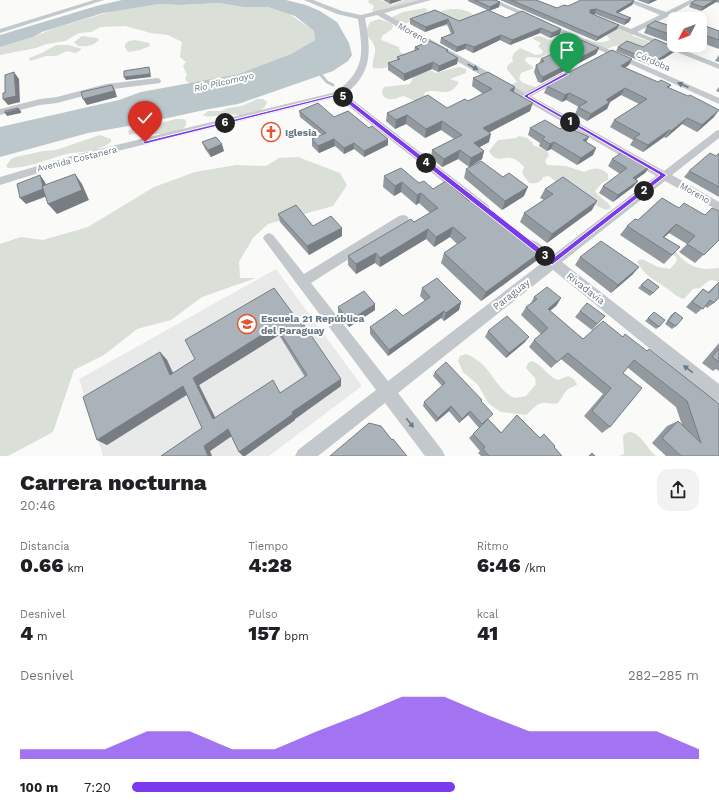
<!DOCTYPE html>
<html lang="es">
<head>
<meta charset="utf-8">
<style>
  :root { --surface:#fff; --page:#f2f2f2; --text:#202124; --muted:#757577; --accent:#7c3aed }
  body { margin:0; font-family:"Work Sans",sans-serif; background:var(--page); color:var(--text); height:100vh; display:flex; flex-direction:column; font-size:15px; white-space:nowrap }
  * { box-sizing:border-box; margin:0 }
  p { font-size:13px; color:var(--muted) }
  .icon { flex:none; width:22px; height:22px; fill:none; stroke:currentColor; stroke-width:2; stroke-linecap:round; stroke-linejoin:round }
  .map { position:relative; height:456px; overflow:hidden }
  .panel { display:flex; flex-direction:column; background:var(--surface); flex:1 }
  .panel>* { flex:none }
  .needle { width:26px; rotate:228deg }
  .tools { position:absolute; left:667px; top:12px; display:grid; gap:8px }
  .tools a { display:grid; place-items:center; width:40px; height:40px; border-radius:8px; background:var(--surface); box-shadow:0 4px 16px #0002; font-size:20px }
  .pin { position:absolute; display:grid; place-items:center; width:34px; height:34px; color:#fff; margin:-41px -17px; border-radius:50% 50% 50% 0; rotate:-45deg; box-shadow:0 0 4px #0007 }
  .pin .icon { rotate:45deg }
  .km { position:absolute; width:20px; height:20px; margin:-10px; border-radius:50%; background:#222; color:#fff; font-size:11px; line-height:20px; text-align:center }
  .round { display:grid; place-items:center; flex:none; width:42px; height:42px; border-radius:12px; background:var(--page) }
  .head { display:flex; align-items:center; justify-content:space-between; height:68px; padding:0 20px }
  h1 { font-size:22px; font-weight:800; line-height:30px }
  .metrics { display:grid; grid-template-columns:repeat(3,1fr); gap:6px; height:68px; padding:4px 20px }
  .metrics div { display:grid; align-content:center }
  .metrics b { font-size:20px; font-weight:800 }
  .metrics small { font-size:11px; font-weight:400 }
  .metrics p { font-size:11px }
  .chart { height:112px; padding:8px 20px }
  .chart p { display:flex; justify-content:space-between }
  .chart svg { width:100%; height:72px; margin-top:4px; fill:var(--accent); opacity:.7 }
  ul { padding:0 20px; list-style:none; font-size:13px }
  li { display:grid; grid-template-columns:64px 48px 1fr; align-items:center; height:30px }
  li i { height:10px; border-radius:5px; background:var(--accent) }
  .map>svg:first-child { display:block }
  .built { fill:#e8e9e9 }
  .green { fill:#dadfd7 }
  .water { fill:#bbc7cb }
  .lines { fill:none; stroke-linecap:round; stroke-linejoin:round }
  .stream-far1 { stroke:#bbc7cb; stroke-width:2 }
  .stream { stroke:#bbc7cb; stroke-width:3 }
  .minor { fill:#c3c8cc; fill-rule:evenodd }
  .wall { fill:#929a9f; fill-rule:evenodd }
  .shaded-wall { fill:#777d82 }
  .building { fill:#aab3b9; stroke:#777d82; fill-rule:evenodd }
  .oneway { fill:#6a7a87 }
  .route { fill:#7c3aed; stroke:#fff }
  .labels { text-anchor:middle; stroke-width:4; stroke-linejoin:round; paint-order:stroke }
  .far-street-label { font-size:9px; fill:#657683; stroke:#fff }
  .far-water-label { font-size:9px; font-style:italic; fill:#60757c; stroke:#fff }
  .poi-label { font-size:10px; font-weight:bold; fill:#657683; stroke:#fff; text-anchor:start }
  .street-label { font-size:10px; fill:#657683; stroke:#fff }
</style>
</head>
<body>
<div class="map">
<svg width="719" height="456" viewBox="0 0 719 456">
  <rect width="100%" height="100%" fill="#fafaf8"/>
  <path class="built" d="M276,269L362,386L269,456H103L79,379Z"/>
  <path class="green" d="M369,0H380L392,5L405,0H424L393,9C390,14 378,14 372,11L374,6L368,2Z
    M219,3L243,7H268L288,13L314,31L315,40L291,54L245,73L191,84L186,81L185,78L187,75L183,66L186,62L180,57L182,42L168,35L151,33L125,26L101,27L91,32L79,33L65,41L47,44L36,48L0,55V47L33,37L55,28L116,10L159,4L180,5Z
    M425,8L428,10L423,16L442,25L451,23L440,12C450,7 468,8 476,17L450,27L445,26L439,27L416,19L405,24L399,23L392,19V17L403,12Z
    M379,19L391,23L393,26L392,29L382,36L381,40L399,47L400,52L407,56C395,64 388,70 373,68C371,62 376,55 375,48C372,36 361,39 370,22Z
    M622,27L637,31L638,33L632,35L633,36L648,41L649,42L642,47L648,49C630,46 623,42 607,49L584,40L586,39C595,42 601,44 610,40L605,32L615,28Z
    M82,36L97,38L99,40C93,46 86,47 78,46L74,42Z
    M540,36L556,42L569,39L580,43L572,47L562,49V52L551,53L540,58L528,57L525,59L526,62L534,68L521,73L519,79L523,83L535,87L537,91L532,96H522L508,86L517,82L507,69V66L513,61L512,58L514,53L520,48L536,55L541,54L543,51L538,46L541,43L533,39L534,37Z
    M135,40L149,43L150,46L140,50L128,52L125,47V44L129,41Z
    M56,45H69L82,49L76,53L67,51L56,56H46L30,61L29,58L42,53Z
    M459,67L466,69V73L450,79L459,82C448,101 437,86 424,93L426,98L417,102L404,96C400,96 397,99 394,99C385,100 379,95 384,87L410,84L414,75L426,68L435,73Z
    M257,99H263L267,102C265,113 247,116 237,115C233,115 229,113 225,114C217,114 211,119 203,115L208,111H221L228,108L242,106Z
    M176,119H184L186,121V125L183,129L170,134H155L146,132L129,135L128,131L135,127L154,125Z
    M100,135L111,139V142C93,155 82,150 63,155C45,160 28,168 8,168L6,166L11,159L16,157L43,151L56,150Z
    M519,136L527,138L533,143V145L547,151L549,155L545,161L547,165L566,166L584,172C594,167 600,167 608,174V180L603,182L595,191C599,198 608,200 611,208L606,210L599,207L560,185L549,176L543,177C541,183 535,184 529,183L522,173L524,167C521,164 518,160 514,159C503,154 498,166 489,151L498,140L516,138Z
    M298,157L340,173L347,185L333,206L268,224L253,238L239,262L240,278H256L202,297L171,320L137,329L104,355L74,370L53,432L8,456H0V244L21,237L43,240L88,227L154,187L195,172L236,165L266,166L279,158Z
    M674,246C677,259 692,268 706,269C710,269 715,268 719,268V282L712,280L708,281L700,288L693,289L684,299C676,297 673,292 666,288C654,279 643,275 637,261L642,259L658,267L670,269L676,262L677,258L669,251Z
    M466,354C491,363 493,387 514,398L526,396L536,384L535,378L526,368L528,363L532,361C543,365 547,376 558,380L568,376L574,379L577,385C562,391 567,392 558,403C552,405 548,402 542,403C536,404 531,411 526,415L501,412L489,404L478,385L463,372L458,361L460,356Z
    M630,432C642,434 647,449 656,456H619L624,454L623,436L626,433Z"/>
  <path class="water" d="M122,0H286L306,5L320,11L337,22L349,43L352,55L348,61L333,71L238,104L209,109L140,124L88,133L0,157V127L119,100L141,92L239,74L291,54L315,40L314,31L295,16L268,7H243L219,3L180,5L159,4L103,13L42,32L33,37L0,47V35L100,5Z"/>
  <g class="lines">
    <path class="stream-far1" d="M318,72L322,76"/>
    <path class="stream" d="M321,75L327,82L333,85"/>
    <path class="minor" d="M94,0H104L0,33V29Z
      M304,0H313L342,11L361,15L420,0H431L384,13L525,93L562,73H568L569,75L568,77L531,96L664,171L716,131L719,130V138L672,175L719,202V211L665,181L562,262L719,384V402L713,400L553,270L398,393L442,450L445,456H425L385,403L318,456H295L298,450L376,390L265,241L263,238L265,235L269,233L273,235L304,274L399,216L403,215L407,216L409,219L407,222L311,283L388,381L543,262L524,246L522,243L524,240C534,236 545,249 553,255L656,176L377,15L365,18C371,50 373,73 345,94L488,205L490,208L488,211L484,212L480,211L337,97L77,161L0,185V177L75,155L336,92C366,70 363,52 358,19L337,14Z
      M488,0H496L719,98V104Z
      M624,0H633L666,12L690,0H698L672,14L682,19L674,20L667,17L637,32L719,64V69L600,21V19L602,18L631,29L660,15Z
      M157,78L160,79L161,81L160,83L106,90L57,103L40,105L0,115V109L40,99L57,97L106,84Z"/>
  </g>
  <path class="wall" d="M383,0H402L390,4Z
    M468,0H495L500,2L499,7L489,11L506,18L561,29L560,34L550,38L540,33L510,45L500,40L473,53L465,49L456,52L440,43L441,38L451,34L447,24L425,32L410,24V19L435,10L459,21L487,10L468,1Z
    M500,0H536L557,8L634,1L632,5L618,13L631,18L629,22L624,25L595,14H592L619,25L617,29L596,41Z
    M637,0H657L648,4Z
    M696,0H719V3L716,2L701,11L689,7L691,3Z
    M700,24L719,31V49L702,43Z
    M647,26L674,27V44L644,33Z
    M676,45H699L691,51Z
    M415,47L448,50L447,52L458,58L457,64L438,72L432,69L404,81L388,70V63L397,60V57L414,51Z
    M618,47H643L674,52L652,66L616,51Z
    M599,48L596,54L541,83L538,82L534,72L536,65L539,64L541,59Z
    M719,55V62L715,61Z
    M629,65L625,68L658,82L671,85L669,88L714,117L697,132L682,124L666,138L664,137L643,152L630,145L633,140L610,127L614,120L639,104L621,95L610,102L607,109L587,121L575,114L578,107H579L566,100L562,102L544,93L547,86L551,84L552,81Z
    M473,78L514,92L530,111L489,132V142L479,147L484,151L482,159L469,167L458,159L442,167L431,158L432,150L454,139L441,130L425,138L406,124L395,129L386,121L387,113L447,108L468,101L483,94L472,86Z
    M719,87V92L716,91Z
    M299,111L334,117L388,145L364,157L354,149L344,154L335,146L319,153L312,146V139L322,135L300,117Z
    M530,128L560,129L586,142L596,148L593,155L577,165L551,149L547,151L539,146L540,143L528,135Z
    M202,142L224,151L211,157L205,149Z
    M719,153V197L684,177L689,171L716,156Z
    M612,159L650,166L645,173L636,179L638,181L633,187L613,202L599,193L603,186L620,174L608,166Z
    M466,169L524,196L502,210L464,178Z
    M384,176L419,183L433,189L536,261L481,301L441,263L444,253L457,244L450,237L434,247L426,239L380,267L375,263L356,274L348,265V256L414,222L430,213L419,203L416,205L401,192L394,196L383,187Z
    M545,189L592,210L547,243L520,222L524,213L544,200L540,198Z
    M662,198L719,240L695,263L679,252L687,244L669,233L664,237L680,247L664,264L620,235L627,226L638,220Z
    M278,214L313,226L342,228V236L309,255L280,222Z
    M580,257L639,267L632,275L611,293L575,265Z
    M648,279L659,287L650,296L638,288Z
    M719,282V298L714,303L707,308L705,306L696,314L686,307L697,295L703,289L708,292Z
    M274,288L341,386L295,419V420L245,456H243L239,452L232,436L210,451L161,456L202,428L187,395L107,445L97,440L160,352L167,360L173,373L195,359ZM279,335L305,377L280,393L215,418L199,385Z
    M422,288L461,302L459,310L444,321L441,318L388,356L370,334V327L403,316L425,301L420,296Z
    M534,297L561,298L556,306L550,311L583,339L623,336L647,351L649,349L719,404V456H666L652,443L667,426L678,421L682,425L676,407L627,367L623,373L610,427L602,433L584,416L603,394L561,359L551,368L529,347L534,340L541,334L521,315L526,307L530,305Z
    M338,307L375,310L349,327L338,313Z
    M580,311L605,316L592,330L575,317Z
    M654,312L659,327L656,329L645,321Z
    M675,312L676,326L672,329L665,324L671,315Z
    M488,331L525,342L506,358L485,337Z
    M719,343V371L716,369L713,371L702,363Z
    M435,372L481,401L488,419L501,432L539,438L544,434L554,447L562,456H481L478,453L480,451L469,438L479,428L468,415L459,423L449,411L436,422L423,406L424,402L442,386L433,376Z"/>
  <path class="shaded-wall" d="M390,0H402L390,4Z
    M650,0H657L648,4Z
    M715,0H717L716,2L701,11L703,7Z
    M634,1L632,5L618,13L616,16L615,17L617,11Z
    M500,2L499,7L489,11L490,7Z
    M596,9L595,14L589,15L590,10Z
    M631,18L629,22L624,25L626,20Z
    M448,19L447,24L425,32L426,27Z
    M619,25L617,29L596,41L598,37Z
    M541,28L540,33L510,45L512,40Z
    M561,29L560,34L550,38L552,33Z
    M501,35L500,40L473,53L474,47Z
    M707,36L702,43L700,44V40Z
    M466,44L465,49L456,52L457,47Z
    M694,45H699L691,51Z
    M599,48L596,54L541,83L543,77Z
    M676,48L674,52L652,66L654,62Z
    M458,58L457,64L438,72L439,66Z
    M632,59L629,65L617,72L621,66Z
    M433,62L432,69L404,81V74Z
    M149,67L151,77L126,80L124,77Z
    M14,72L19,79L20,102L8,105L3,99Z
    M112,85L115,90L117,97L87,105L83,99Z
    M515,87L513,95L510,90Z
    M625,88L621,95L610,102L607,109L587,121L591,114L606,100Z
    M569,93L566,100L562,102L565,95Z
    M533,103L530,111L481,137L483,128Z
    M18,108L21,111V113L7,116L5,113Z
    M719,110L714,117L697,132L702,125Z
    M407,115L406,124L395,129L396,120Z
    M687,118L682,124L666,138L671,131Z
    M442,121L441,130L425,138L426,129Z
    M669,130L664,137L643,152L648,145Z
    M491,134L489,142L471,152L474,143Z
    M589,137L585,144L583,140Z
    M334,139L335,146L319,153L318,146Z
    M388,139V145L364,157V151Z
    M554,142L551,149L547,151L550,144Z
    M354,143V149L344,154V148Z
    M222,144L224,151L211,157L208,150Z
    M596,148L593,155L577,165L581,158Z
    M460,150L458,159L442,167L444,159Z
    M484,151L482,159L469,167L471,158Z
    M650,166L645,173L628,185L633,178Z
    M75,174L82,184L89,200L57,214L48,204Z
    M40,175L45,182L50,195L26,204L20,198Z
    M638,181L633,187L613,202L618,195Z
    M402,182L401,192L394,196L395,186Z
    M528,187L524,196L502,210L505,201Z
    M421,193L419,203L416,205L417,195Z
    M597,201L592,210L547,243L552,234Z
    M676,224L669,233L656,245L663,237Z
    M453,227L450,237L434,247L436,237Z
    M342,228V236L309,255L307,246Z
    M428,229L426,239L380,267V258Z
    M542,251L536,261L481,301L486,292Z
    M376,253L375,263L356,274V264Z
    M639,267L632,275L611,293L618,285Z
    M561,298L556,306L543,316L548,309Z
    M461,302L459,310L444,321L446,313Z
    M375,304V310L349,327V321Z
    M444,311L441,318L388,356L389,350Z
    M276,326L279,335L199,385L219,425L213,419L193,378Z
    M529,337L525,342L506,358L509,353Z
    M160,352L167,360L177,382L170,375Z
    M341,379V386L295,419V420L245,456H243L239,452L292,412Z
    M183,386L189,393L107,445L97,440Z
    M451,406L449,411L436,422L438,418Z
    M470,411L468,415L459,423L462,419Z
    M228,429L233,435L210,451L212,456H208L204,446Z"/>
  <path class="building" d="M475,0H495L500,2L490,7Z
    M511,0H536L557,8L564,5L568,6L581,0H632L634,1L617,11H618L616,12L631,18L626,20L596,9L590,10V13L619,25L598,37Z
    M696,0H715L703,7L691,3Z
    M435,10L459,21L488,10L506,18L522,11L561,29L552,33L541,28L512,40L501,35L474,47L466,44L457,47L441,38L454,33L448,19L426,27L410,19Z
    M655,21L674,27V36L647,26Z
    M700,24L719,31V40L707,36L700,40Z
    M655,39L676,48L654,62L618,47L627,41L643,47Z
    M581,40L599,48L543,77L540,75L536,65L544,61L541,59Z
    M430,41L448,50L446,51L458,58L439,66L433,62L404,74L388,63L400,59L397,57L419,49L415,47Z
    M612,50L632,59L621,66L658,82L661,80L671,85L667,87L688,96L690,95L719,110L702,125L687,118L671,131L669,130L648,145L634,138L640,134L614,120L647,99L625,88L606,100L610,102L591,114L578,107L587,102L569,93L565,95L547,86L554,82L552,81Z
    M149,67L150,74L124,77V71Z
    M14,72L16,96L3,99V93H5V75Z
    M488,72L515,87L510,90L533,103L483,128L491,134L474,143L484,151L471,158L460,150L444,159L432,150L462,135L442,121L426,129L407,115L396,120L387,113L428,95L447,108L465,99L468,101L492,89L473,78Z
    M112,85L114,91L83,99L81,92Z
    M318,103L334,117L348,111L369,128L372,126L388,139L364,151L354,143L344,148L334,139L318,146L312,139L326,133L299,111Z
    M18,108L19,109L5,113V111Z
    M545,120L560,129L565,126L589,137L583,140L596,148L581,158L554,142L550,144L542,139L545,137L530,128Z
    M216,137L222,144L208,150L202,142Z
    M624,151L650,166L633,178L638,181L618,195L603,186L627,168L612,159Z
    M710,153L716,156L719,153V187L689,171Z
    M481,161L503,177L509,173L528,187L505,201L466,169Z
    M401,168L419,183L424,181L433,189L446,181L469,201L473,199L497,218L499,217L542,251L486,292L444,253L466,238L453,227L436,237L428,229L380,258L376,253L356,264L348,256L411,219L414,222L438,208L421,193L417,195L402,182L395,186L384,176Z
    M75,174L82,190L48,204L42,186Z
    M40,175L43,186H42L43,189L20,198L17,184Z
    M563,177L597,201L552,234L524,213L553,194L545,189Z
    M662,198L679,208L684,203L705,215L712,208L719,211V240L704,255L687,244L695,236L676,224L663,237L680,247L672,255L627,226L635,219L638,220Z
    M296,205L313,226L331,216L342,228L307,246L278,214Z
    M601,241L639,267L618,285L580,257Z
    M437,278L461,302L446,313L444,311L389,350L370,327L396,309L403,316L430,297L422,288Z
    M648,279L659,287L653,293L641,285Z
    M719,282V297L714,303L710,300L703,309L692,302L703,289L709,293Z
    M547,287L561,298L548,309L583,339L603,321L623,337L625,334L647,351L649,349L719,404V456H681L662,438L678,421L701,443L687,401L634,360L623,373L642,388L610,427L592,411L611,388L568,353L557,362L534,340L548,328L526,307L537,299L534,297Z
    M274,288L302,326L304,325L341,379L292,412L293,414L239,452L228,429L204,446L208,456H161L202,428L183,386L97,440L83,397L160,352L170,375L195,359L185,340ZM276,326L307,375L280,393L273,380L213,419L193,378Z
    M364,291L375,304L349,321L338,307Z
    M587,303L605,316L597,324L580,311Z
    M654,312L665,320L659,327L648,318Z
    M675,312L683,318L676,326L668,321Z
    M507,316L529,337L509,353L488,331Z
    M719,348V362L712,357Z
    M446,362L482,400L481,401L493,414L482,424L470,411L462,419L451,406L438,418L424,402L445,383L435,372Z
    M517,415L540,438L544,434L555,446L554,447L562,456H489L483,449L485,447L473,434L488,419L501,433Z
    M369,423L381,426L392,440L393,439L407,456H330Z
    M592,453L595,456H589Z"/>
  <defs><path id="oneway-solid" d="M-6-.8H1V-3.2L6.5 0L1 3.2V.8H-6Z"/></defs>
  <g class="oneway">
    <use href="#oneway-solid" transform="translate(473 67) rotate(29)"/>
    <use href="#oneway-solid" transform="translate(683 85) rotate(-156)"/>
    <use href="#oneway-solid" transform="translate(688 369) rotate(-142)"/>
    <use href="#oneway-solid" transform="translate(410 423) rotate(52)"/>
  </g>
  <path class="route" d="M565,73L569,74L528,96L667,175L552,265L338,96L145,144L142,142L341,93L553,258L660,175L523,96Z"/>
  <defs>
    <g id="church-ring" transform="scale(1)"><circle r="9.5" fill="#fff" stroke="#e4572e" stroke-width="1.5"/><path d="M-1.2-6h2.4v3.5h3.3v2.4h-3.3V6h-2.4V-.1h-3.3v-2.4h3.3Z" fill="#e4572e"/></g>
    <g id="school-ring" transform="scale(1)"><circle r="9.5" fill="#fff" stroke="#e4572e" stroke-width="1.5"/><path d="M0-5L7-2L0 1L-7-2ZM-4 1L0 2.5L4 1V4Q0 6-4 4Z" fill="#e4572e"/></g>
  </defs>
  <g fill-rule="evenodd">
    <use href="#church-ring" x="271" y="132"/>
    <use href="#school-ring" x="247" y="324"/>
  </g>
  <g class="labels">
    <g class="far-street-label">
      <text transform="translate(413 33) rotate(29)" y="3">Moreno</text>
      <text transform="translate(653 61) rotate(24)" y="3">Córdoba</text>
      <text transform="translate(77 159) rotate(-14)" y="3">Avenida Costanera</text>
      <text transform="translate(695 193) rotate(30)" y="3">Moreno</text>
    </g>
    <g class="far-water-label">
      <text transform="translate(224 82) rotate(-13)" y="3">Río Pilcomayo</text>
    </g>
    <g class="poi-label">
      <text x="285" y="136">Iglesia</text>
      <text x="261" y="322">Escuela 21 República<tspan x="261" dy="12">del Paraguay</tspan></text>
    </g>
    <g class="street-label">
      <text transform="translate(586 288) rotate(38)" y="4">Rivadavia</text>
      <text transform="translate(511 294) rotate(-38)" y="4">Paraguay</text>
    </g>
  </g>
</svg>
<div class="tools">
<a><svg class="needle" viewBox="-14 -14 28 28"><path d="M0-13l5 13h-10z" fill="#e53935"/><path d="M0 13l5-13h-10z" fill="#757577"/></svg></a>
</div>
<div class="pin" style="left:567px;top:74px;background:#1e9e55"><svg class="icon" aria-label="arrive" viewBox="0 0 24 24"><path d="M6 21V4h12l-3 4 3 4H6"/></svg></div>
<div class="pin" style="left:145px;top:142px;background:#d93025"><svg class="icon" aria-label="check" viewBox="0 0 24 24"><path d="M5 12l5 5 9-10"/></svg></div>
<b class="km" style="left:570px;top:122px">1</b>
<b class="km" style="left:644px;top:191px">2</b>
<b class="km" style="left:545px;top:256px">3</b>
<b class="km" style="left:426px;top:163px">4</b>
<b class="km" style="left:343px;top:97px">5</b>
<b class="km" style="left:225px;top:123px">6</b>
</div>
<section class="panel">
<div class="head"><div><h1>Carrera nocturna</h1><p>20:46</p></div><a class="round"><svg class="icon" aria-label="share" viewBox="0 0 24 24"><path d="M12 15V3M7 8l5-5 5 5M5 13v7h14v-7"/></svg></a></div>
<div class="metrics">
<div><p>Distancia</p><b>0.66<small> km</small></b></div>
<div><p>Tiempo</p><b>4:28</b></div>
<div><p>Ritmo</p><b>6:46<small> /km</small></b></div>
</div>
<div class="metrics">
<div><p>Desnivel</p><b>4<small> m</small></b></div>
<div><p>Pulso</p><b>157<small> bpm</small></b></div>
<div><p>kcal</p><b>41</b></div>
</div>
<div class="chart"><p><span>Desnivel</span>282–285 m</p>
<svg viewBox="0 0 160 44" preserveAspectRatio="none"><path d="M0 44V38L10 38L20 38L30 27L40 27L50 38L60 38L70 27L80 17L90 6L100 6L110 17L120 27L130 27L140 27L150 27L160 38V44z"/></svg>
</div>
<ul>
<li><b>100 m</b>7:20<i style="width:57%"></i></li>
</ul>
</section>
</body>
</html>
